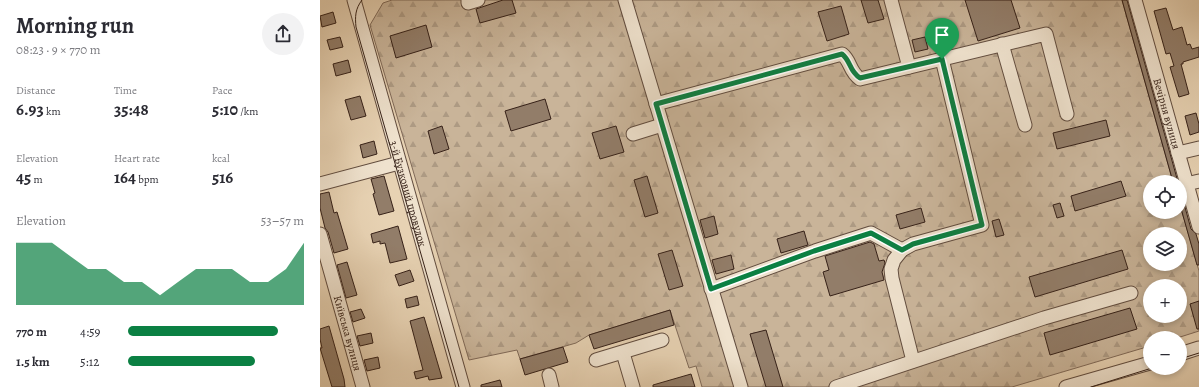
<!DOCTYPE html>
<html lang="en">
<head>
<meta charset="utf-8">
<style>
  :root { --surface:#fff; --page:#f2f2f3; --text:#2b2b33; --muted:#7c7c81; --accent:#0b8043 }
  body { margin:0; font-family:Alegreya,serif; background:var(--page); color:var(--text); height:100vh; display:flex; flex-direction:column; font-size:15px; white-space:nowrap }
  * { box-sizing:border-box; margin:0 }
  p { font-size:13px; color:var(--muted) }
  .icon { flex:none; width:22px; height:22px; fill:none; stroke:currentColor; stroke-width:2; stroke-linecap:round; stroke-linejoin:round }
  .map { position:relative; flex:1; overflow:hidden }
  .side { display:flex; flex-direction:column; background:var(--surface); width:320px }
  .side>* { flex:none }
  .buttons { position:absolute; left:823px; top:175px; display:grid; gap:8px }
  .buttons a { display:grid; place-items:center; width:44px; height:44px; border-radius:50%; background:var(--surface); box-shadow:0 2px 6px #0003; font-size:20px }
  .pin { position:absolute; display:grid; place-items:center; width:34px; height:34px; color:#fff; margin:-41px -17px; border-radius:50% 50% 50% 0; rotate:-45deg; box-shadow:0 0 4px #0007 }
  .pin .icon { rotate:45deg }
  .round { display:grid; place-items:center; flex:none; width:42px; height:42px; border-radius:21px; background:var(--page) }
  .overview { display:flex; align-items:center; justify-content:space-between; height:68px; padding:0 16px }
  h1 { font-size:22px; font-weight:700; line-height:30px }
  .figures { display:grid; grid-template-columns:repeat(3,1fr); gap:6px; height:68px; padding:4px 16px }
  .figures div { display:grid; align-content:center }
  .figures b { font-size:17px; font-weight:700 }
  .figures small { font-size:11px; font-weight:400 }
  .figures p { font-size:11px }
  .chart { height:112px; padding:8px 16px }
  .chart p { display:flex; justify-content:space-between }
  .chart svg { width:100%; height:72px; margin-top:4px; fill:var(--accent); opacity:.7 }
  ul { padding:0 16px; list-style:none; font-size:13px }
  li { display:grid; grid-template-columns:64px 48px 1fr; align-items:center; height:30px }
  li i { height:10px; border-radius:5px; background:var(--accent) }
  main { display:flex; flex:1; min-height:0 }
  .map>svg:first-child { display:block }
  .forest { fill:url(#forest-firs); stroke:#806a58; fill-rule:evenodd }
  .building { fill:#927d69; stroke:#362118 }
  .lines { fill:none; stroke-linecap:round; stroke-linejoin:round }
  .minor-casing { stroke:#624d3f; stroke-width:15 }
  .minor { stroke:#efe2ce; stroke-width:13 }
  .tram { stroke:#362118; stroke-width:1 }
  .route-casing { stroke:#fff; stroke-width:8 }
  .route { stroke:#0b8043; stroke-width:5 }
  .labels { text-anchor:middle; stroke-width:4; stroke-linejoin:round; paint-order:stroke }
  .street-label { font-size:11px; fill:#362118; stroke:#efe2ce }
</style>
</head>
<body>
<main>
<section class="side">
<div class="overview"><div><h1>Morning run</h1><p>08:23 · 9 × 770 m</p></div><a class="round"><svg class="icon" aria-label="share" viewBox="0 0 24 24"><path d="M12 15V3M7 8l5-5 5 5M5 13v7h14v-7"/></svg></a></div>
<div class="figures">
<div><p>Distance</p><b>6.93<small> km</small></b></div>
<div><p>Time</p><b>35:48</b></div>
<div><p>Pace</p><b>5:10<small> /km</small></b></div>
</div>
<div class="figures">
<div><p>Elevation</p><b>45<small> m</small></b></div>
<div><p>Heart rate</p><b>164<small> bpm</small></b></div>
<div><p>kcal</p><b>516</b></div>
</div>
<div class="chart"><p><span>Elevation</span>53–57 m</p>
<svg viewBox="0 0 160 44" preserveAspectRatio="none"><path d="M0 44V6L10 6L20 6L30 14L40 22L50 22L60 30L70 30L80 38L90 30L100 22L110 22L120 22L130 30L140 30L150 22L160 6V44z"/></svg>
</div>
<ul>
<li><b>770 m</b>4:59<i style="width:85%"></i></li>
<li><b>1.5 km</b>5:12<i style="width:72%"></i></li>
</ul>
</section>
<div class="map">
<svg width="879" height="387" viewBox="0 0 879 387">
  <defs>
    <pattern id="forest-firs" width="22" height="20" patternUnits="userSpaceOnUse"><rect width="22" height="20" fill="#c9b499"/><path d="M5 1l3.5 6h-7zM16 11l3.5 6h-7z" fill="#ad9a83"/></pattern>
  </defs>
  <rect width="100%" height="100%" fill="#e7d2b3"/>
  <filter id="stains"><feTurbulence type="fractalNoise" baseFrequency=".005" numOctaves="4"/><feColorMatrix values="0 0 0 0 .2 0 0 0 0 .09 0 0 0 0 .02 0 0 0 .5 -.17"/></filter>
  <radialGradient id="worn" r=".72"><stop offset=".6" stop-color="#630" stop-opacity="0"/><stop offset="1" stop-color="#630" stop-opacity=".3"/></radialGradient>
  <path class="forest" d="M72,0H802L853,182H830V212H860V205L879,271V331L857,338H830V346L692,387H382L376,366L369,368L350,310L269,335L256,343L200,359L197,350L149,360L50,25L63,3ZM830,234H860V264H830ZM830,286H860V316H830Z"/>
  <path class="building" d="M183,0H192L196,13L160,23L156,9Z
    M541,0H558L564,19L548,23Z
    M645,0H691L700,28L658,41Z
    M802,0H807L858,182H853Z
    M521,6L529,34L507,41L498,12Z
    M846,8L853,30L862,27L867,45L870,44L872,49L879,47V57L863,62V64H861L869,94L859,97L850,67L854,66L850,53L846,54L834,11Z
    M13,12L16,23L2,27L0,16Z
    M106,25L112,47L76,58L70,36Z
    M20,37L23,47L10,50L7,40Z
    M605,37L608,49L595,52L592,40Z
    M28,60L31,72L16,76L13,64Z
    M40,96L46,116L31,120L25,100Z
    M225,99L231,119L191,131L185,111Z
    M876,113L879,124V132L870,135L865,116Z
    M786,120L790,136L737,149L733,133Z
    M122,126L129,149L114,154L108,131Z
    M296,126L304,152L280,159L272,133Z
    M54,141L57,154L43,158L40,145Z
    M64,176L74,211L59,215L53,194L55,193L51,179Z
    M327,176L338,213L325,217L314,180Z
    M801,181L806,196L755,211L751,196Z
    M860,189L871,229L876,234L879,244V265H877L860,205Z
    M9,192L14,213L17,212L28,249L14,253L8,232L5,228L0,208V194Z
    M740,203L744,216L737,218L733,205Z
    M601,208L605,222L580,229L576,215Z
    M394,216L398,234L385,238L380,220Z
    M679,219L684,235L676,237L672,221Z
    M78,226L87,259L70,263L65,243L60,244V241L53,243L51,234Z
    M484,231L488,245L461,253L457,239Z
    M550,242L554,244L559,261L564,260L565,263L562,272L564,280L510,296L503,272L509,270L505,256Z
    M352,250L363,286L349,290L338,254Z
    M802,250L808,269L715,297L709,277Z
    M411,255L414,269L396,274L392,260Z
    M27,262L37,295L26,298L17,265Z
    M90,270L94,281L79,286L75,275Z
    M97,296L99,305L87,308L85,299Z
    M879,301V329H877L870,304Z
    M810,308L817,329L730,355L724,333Z
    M41,309L45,318L33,322L30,312Z
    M350,310L354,325L274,349L269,335Z
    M104,317L122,378L109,380L108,376L96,379L94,372L103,370L90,321Z
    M9,326L24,379L25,387H12L0,348H2L0,339V329Z
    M446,330L463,387H446L430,334Z
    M51,333L53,343L40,346L37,336Z
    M243,347L248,362L205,375L200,359Z
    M58,357L60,368L47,371L44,360Z
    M371,374L375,387H333V385Z
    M180,380L182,387H161V385Z"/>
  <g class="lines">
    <g class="minor-casing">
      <g id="minor">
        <path id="s1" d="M34,0L143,387"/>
        <path d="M148,0V3L158,0"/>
        <path d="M305,0L421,387"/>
        <path d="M571,0L589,67"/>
        <path id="s2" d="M815,0L879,227"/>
        <path d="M682,44L705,125"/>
        <path d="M336,104L522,54C531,61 529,71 540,79L726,34L747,114"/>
        <path d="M313,134L342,125"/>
        <path d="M858,153L879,148"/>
        <path d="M0,184L79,163"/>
        <path d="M866,184L879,181"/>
        <path id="s3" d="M0,234L43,387"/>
        <path d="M391,289L495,251L551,233L582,250"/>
        <path d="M303,353L313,387"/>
        <path d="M860,354L879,348"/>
        <path d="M276,360L342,340"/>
        <path d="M593,361L572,278L571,269L574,260L582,250L593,244L662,225L622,59"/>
        <path d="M229,375L232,387"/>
        <path d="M516,387L724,318L811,293"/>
        <path d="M746,387L830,363"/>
      </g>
    </g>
    <use href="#minor" class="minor"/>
    <path class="tram" d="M42,0C35,9 35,17 36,27L139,387
      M860,359L879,353
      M771,387L832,368"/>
  </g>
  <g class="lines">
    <g class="route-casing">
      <path id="route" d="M522,54C531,61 529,71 540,78L622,59L662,225L593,244L582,250L551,233L494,251L391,289L336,104Z"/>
    </g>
    <use href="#route" class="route"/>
  </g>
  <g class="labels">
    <g class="street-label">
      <text dy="4" stroke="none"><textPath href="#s2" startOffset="118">Вечірня вулиця</textPath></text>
      <text dy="4" stroke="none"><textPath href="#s1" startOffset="201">3-й Бузковий провулок</textPath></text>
      <text dy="4" stroke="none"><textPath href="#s3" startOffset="103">Київська вулиця</textPath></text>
    </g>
  </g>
  <rect width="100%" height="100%" filter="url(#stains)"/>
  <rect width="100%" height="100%" fill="url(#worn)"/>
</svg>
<div class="buttons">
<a><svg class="icon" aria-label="locate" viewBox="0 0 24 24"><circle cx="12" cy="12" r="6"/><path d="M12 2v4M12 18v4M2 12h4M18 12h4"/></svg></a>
<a><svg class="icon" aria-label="layers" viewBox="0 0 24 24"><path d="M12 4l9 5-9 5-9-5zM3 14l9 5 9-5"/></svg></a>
<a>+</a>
<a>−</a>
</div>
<div class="pin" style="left:622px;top:59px;background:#1e9e55"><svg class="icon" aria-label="arrive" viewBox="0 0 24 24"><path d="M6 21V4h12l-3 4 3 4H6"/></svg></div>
</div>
</main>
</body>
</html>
